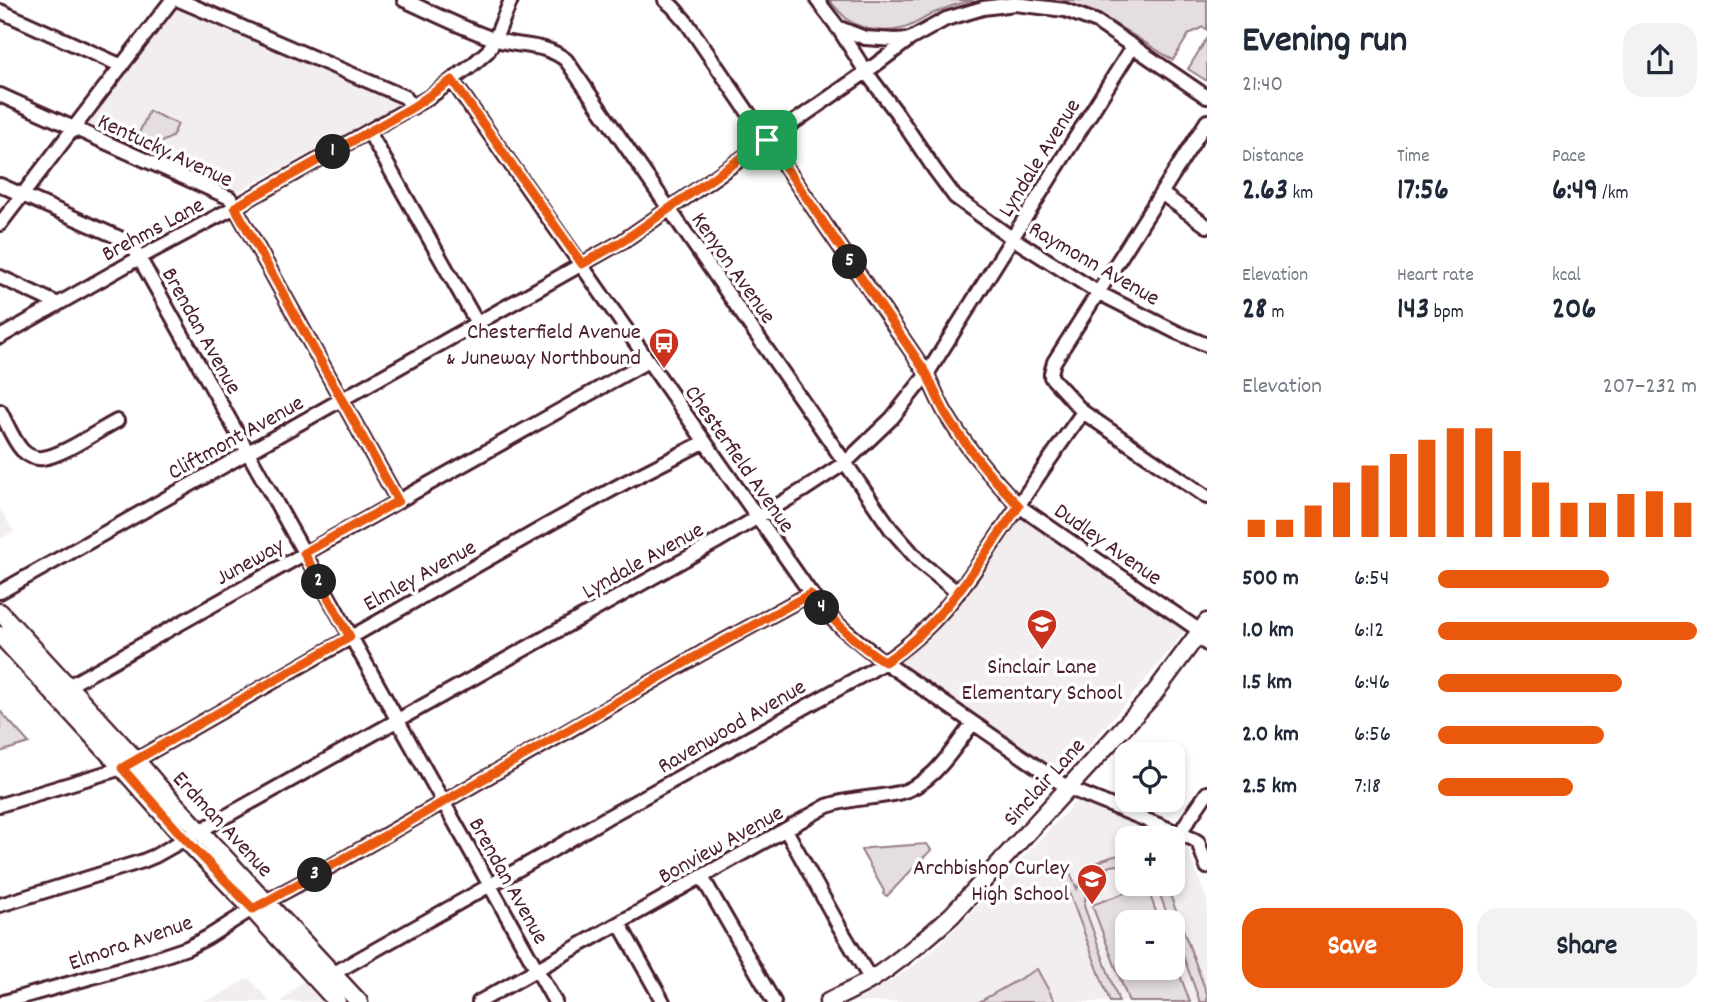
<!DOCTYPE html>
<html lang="en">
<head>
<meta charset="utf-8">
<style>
  :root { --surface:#fff; --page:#f2f2f3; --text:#1f2937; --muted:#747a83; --accent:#ea580c }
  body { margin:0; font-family:Dekko,sans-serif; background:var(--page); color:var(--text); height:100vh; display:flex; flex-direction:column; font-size:26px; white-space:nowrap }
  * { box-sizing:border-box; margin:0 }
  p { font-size:23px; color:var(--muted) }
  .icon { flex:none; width:38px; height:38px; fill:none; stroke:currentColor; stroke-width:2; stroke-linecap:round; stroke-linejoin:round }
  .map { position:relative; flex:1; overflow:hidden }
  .side { display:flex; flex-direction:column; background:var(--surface); width:525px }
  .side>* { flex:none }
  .buttons { position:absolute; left:1115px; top:742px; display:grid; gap:14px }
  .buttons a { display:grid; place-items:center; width:70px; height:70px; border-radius:14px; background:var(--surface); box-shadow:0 4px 10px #0003; font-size:35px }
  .pin { position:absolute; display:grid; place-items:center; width:60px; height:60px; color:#fff; margin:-30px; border-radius:14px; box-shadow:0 4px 10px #0006 }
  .km { position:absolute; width:35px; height:35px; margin:-18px; border-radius:50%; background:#222; color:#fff; font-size:19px; line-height:35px; text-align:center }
  .round { display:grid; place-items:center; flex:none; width:74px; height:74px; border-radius:21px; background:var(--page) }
  .summary { display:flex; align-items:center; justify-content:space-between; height:119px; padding:0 35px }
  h1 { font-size:38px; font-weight:700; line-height:52px }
  .stats { display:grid; grid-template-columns:repeat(3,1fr); gap:10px; height:119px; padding:7px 35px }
  .stats div { display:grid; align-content:center }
  .stats b { font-size:30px; font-weight:700 }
  .stats small { font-size:19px; font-weight:400 }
  .stats p { font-size:19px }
  .chart { height:196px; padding:14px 35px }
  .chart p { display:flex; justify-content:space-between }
  .chart svg { width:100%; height:126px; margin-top:7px; stroke:var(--accent); stroke-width:6 }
  .cta { display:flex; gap:14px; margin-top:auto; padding:14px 35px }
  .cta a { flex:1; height:80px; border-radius:21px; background:var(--accent); color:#fff; font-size:28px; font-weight:700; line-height:80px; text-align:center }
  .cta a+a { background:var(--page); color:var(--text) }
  ul { padding:0 35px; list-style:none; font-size:23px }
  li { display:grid; grid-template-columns:112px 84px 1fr; align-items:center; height:52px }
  li i { height:18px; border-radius:9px; background:var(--accent) }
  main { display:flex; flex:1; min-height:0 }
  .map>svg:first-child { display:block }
  .built { fill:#f2eeef; fill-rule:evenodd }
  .green { fill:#e5dee0; stroke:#987e86; stroke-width:2 }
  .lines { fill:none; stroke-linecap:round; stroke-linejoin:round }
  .minor-casing { stroke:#4a1f2b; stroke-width:18 }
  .major-casing { stroke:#4a1f2b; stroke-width:21 }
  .minor { stroke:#fff; stroke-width:12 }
  .major { stroke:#fff; stroke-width:16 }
  .route-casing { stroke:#fff; stroke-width:14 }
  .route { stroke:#ea580c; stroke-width:9 }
  .labels { text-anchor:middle; stroke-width:7; stroke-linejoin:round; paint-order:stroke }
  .street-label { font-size:23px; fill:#4a1f2b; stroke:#fff }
  .poi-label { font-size:23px; fill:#4a1f2b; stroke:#fff; text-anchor:end }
</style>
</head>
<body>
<main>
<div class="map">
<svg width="1207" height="1002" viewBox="0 0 1207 1002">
  <rect width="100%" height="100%" fill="#fff"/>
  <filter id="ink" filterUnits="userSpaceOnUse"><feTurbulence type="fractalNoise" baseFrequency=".0143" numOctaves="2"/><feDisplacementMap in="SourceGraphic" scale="14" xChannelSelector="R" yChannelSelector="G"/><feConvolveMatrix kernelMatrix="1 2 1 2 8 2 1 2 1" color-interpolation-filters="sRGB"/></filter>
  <g filter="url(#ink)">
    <path class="built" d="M175,8L396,103V107L232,195L87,126Z
      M0,508L14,532L0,539Z
      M1021,517L1185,631L1138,689L1061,777L898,664L930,638L967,597Z
      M1078,799L1170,838H1127V884H1172L1173,839L1186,845L1207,900V1002H855L889,982L915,965L935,948L972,912ZM1127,922H1172V968H1127Z
      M249,978L270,1002H199L214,998Z
      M303,981L323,1002H281Z"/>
    <path class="green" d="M829,0H974C959,3 945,8 932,14C924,18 916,24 907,27C888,34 865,31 848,20C841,14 835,7 829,0Z
      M1058,0H1207V30L1203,27L1189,34L1173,60L1099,14Z
      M1207,38V81L1188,69Z
      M149,111L178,124L172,137L149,148L135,142Z
      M0,711L29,743L0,752Z
      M927,844L931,850L887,896L883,894L884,891L861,850L868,848Z
      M1119,855L1127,856V864L1110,866L1097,873L1088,884L1084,906L1119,1002H1110L1063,876L1070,873L1077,889C1083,870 1099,859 1119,855Z
      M1156,884H1166L1207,994V1002H1200L1173,928L1172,922H1170Z
      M1146,885L1160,922H1127V968H1172L1173,956L1190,1002H1129L1092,905Z
      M1037,969L1055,1002H979Z"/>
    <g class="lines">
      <g class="minor-casing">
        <path id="minor" d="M179,0L405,97L413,107
          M404,0C433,13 464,29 494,39C520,48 543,42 566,60L891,529L920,562L958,593
          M665,0L673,7L687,23L927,374C933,388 939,402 946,414C966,447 992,478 1019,506L1200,631
          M817,0L837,26L866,72L896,112L935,170L955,197L1009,236L1099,293L1176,332L1207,345
          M0,11L122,66
          M837,27L865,38L895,40L910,39L946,19L983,8L1015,4L1065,10L1097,22L1207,97
          M452,80L821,608L842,628L880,659L1068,788L1193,839L1198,842L1207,867
          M0,95L230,198L398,501
          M1207,121L1054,362L1051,373V377L1083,412L1207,497
          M369,132L477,323
          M0,185L131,243L555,1002
          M1161,193L1207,226
          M0,224L172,0
          M0,277L58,304
          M0,337L139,258L235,207L431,96L471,66L488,51L495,39L511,0
          M0,411C7,424 13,440 22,450C27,455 35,459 42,458C63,456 97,431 117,421
          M0,592L623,241L866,72L910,39
          M1200,631L1203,641L1207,644
          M63,689L648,361
          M0,805L122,768L551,523L624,483L704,442
          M786,830L840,928L871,980
          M1181,833L1185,825L1207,793
          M702,877L774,1002
          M0,905L143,861L155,856L716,542L805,489L846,462L892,418L927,374L1133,46
          M619,923L663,1002
          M327,977L549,852L606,818L870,671C938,631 967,581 1010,518C1034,482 1058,447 1083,412
          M4,1002L145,962L187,948L208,937L252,909L312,877L566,732L702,653L810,594
          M479,1002L827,806C853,797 872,799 898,793C933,785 952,750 973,723"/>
      </g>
      <g class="major-casing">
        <path id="major" d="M0,612L136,760L160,788L359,1002
          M0,635L122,768L185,839L252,909L337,1002
          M828,1002C842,994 858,988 872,979C901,960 927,938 952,915L1153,695L1207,622"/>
      </g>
      <use href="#minor" class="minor"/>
      <use href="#major" class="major"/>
    </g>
  </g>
  <g class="lines" filter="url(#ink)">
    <g class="route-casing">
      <path id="route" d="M452,80L582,264L623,241L767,140L927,374C933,388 939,402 946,414C966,447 992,478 1019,506C976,564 948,620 885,662C857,644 832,620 810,594L702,653L386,835L253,909L185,839L122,768L350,637L304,553L398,501L235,207L413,107Z"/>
    </g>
    <use href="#route" class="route"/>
  </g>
  <defs>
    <g id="bus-pin" transform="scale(1.575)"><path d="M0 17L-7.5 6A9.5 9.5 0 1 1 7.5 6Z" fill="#c8321e" stroke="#fff"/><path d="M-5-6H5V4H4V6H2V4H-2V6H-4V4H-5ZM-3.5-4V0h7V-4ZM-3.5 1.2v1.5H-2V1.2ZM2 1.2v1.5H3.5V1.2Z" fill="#fff"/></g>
    <g id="school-pin" transform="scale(1.575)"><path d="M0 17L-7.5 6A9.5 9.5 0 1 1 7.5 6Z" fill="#c8321e" stroke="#fff"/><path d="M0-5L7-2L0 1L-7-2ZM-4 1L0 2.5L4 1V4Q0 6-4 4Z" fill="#fff"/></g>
  </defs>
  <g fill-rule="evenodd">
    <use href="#bus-pin" x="664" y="343"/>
    <use href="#school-pin" x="1042" y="624"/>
    <use href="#school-pin" x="1092" y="879"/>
  </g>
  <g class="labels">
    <g class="street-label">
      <text transform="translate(166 149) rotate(25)" y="8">Kentucky Avenue</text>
      <text transform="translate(1038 157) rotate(-58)" y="8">Lyndale Avenue</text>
      <text transform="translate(152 228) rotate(-28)" y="8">Brehms Lane</text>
      <text transform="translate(1095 262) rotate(30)" y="8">Raymonn Avenue</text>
      <text transform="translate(735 267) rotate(55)" y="8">Kenyon Avenue</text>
      <text transform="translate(203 330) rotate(61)" y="8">Brendan Avenue</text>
      <text transform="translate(235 436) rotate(-29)" y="8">Cliftmont Avenue</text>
      <text transform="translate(741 458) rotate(55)" y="8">Chesterfield Avenue</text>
      <text transform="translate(1109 543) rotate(35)" y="8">Dudley Avenue</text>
      <text transform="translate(642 559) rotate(-29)" y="8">Lyndale Avenue</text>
      <text transform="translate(249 560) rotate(-29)" y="8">Juneway</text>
      <text transform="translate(419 574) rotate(-29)" y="8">Elmley Avenue</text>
      <text transform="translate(731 725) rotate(-30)" y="8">Ravenwood Avenue</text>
      <text transform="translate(1043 781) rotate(-48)" y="8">Sinclair Lane</text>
      <text transform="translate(224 823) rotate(47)" y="8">Erdman Avenue</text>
      <text transform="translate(720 843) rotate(-29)" y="8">Bonview Avenue</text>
      <text transform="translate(510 880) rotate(61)" y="8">Brendan Avenue</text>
      <text transform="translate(130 941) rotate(-19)" y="8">Elmora Avenue</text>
    </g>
    <g class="poi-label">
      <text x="641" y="338">Chesterfield Avenue<tspan x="641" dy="26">&amp; Juneway Northbound</tspan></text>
      <text x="1042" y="673" text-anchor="middle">Sinclair Lane<tspan x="1042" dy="26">Elementary School</tspan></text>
      <text x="1069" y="874">Archbishop Curley<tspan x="1069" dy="26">High School</tspan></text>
    </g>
  </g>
</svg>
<div class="buttons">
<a><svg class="icon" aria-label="locate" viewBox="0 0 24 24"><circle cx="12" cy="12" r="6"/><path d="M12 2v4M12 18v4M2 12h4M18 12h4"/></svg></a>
<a>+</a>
<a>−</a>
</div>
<div class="pin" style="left:767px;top:140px;background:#1e9e55"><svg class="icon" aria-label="arrive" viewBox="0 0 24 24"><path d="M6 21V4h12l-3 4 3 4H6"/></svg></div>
<b class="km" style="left:333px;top:152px">1</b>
<b class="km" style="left:319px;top:582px">2</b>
<b class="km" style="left:315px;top:875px">3</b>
<b class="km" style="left:822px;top:608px">4</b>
<b class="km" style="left:850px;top:262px">5</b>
</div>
<section class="side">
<div class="summary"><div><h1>Evening run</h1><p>21:40</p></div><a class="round"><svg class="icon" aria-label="share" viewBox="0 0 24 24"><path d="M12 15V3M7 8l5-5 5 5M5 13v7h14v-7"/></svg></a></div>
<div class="stats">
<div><p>Distance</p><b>2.63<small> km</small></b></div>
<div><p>Time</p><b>17:56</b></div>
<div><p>Pace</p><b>6:49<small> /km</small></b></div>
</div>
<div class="stats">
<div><p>Elevation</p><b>28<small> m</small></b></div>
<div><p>Heart rate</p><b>143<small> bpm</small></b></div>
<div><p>kcal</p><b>206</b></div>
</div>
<div class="chart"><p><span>Elevation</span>207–232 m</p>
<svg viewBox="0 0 160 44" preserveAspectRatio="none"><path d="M5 44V38M15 44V38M25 44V33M35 44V25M45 44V19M55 44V15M65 44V10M75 44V6M85 44V6M95 44V14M105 44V25M115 44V32M125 44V32M135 44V29M145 44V28M155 44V32"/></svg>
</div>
<ul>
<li><b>500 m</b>6:54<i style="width:66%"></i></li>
<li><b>1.0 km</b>6:12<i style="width:100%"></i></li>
<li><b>1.5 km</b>6:46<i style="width:71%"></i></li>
<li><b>2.0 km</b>6:56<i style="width:64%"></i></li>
<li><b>2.5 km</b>7:18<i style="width:52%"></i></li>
</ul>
<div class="cta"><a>Save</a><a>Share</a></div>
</section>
</main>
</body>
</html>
